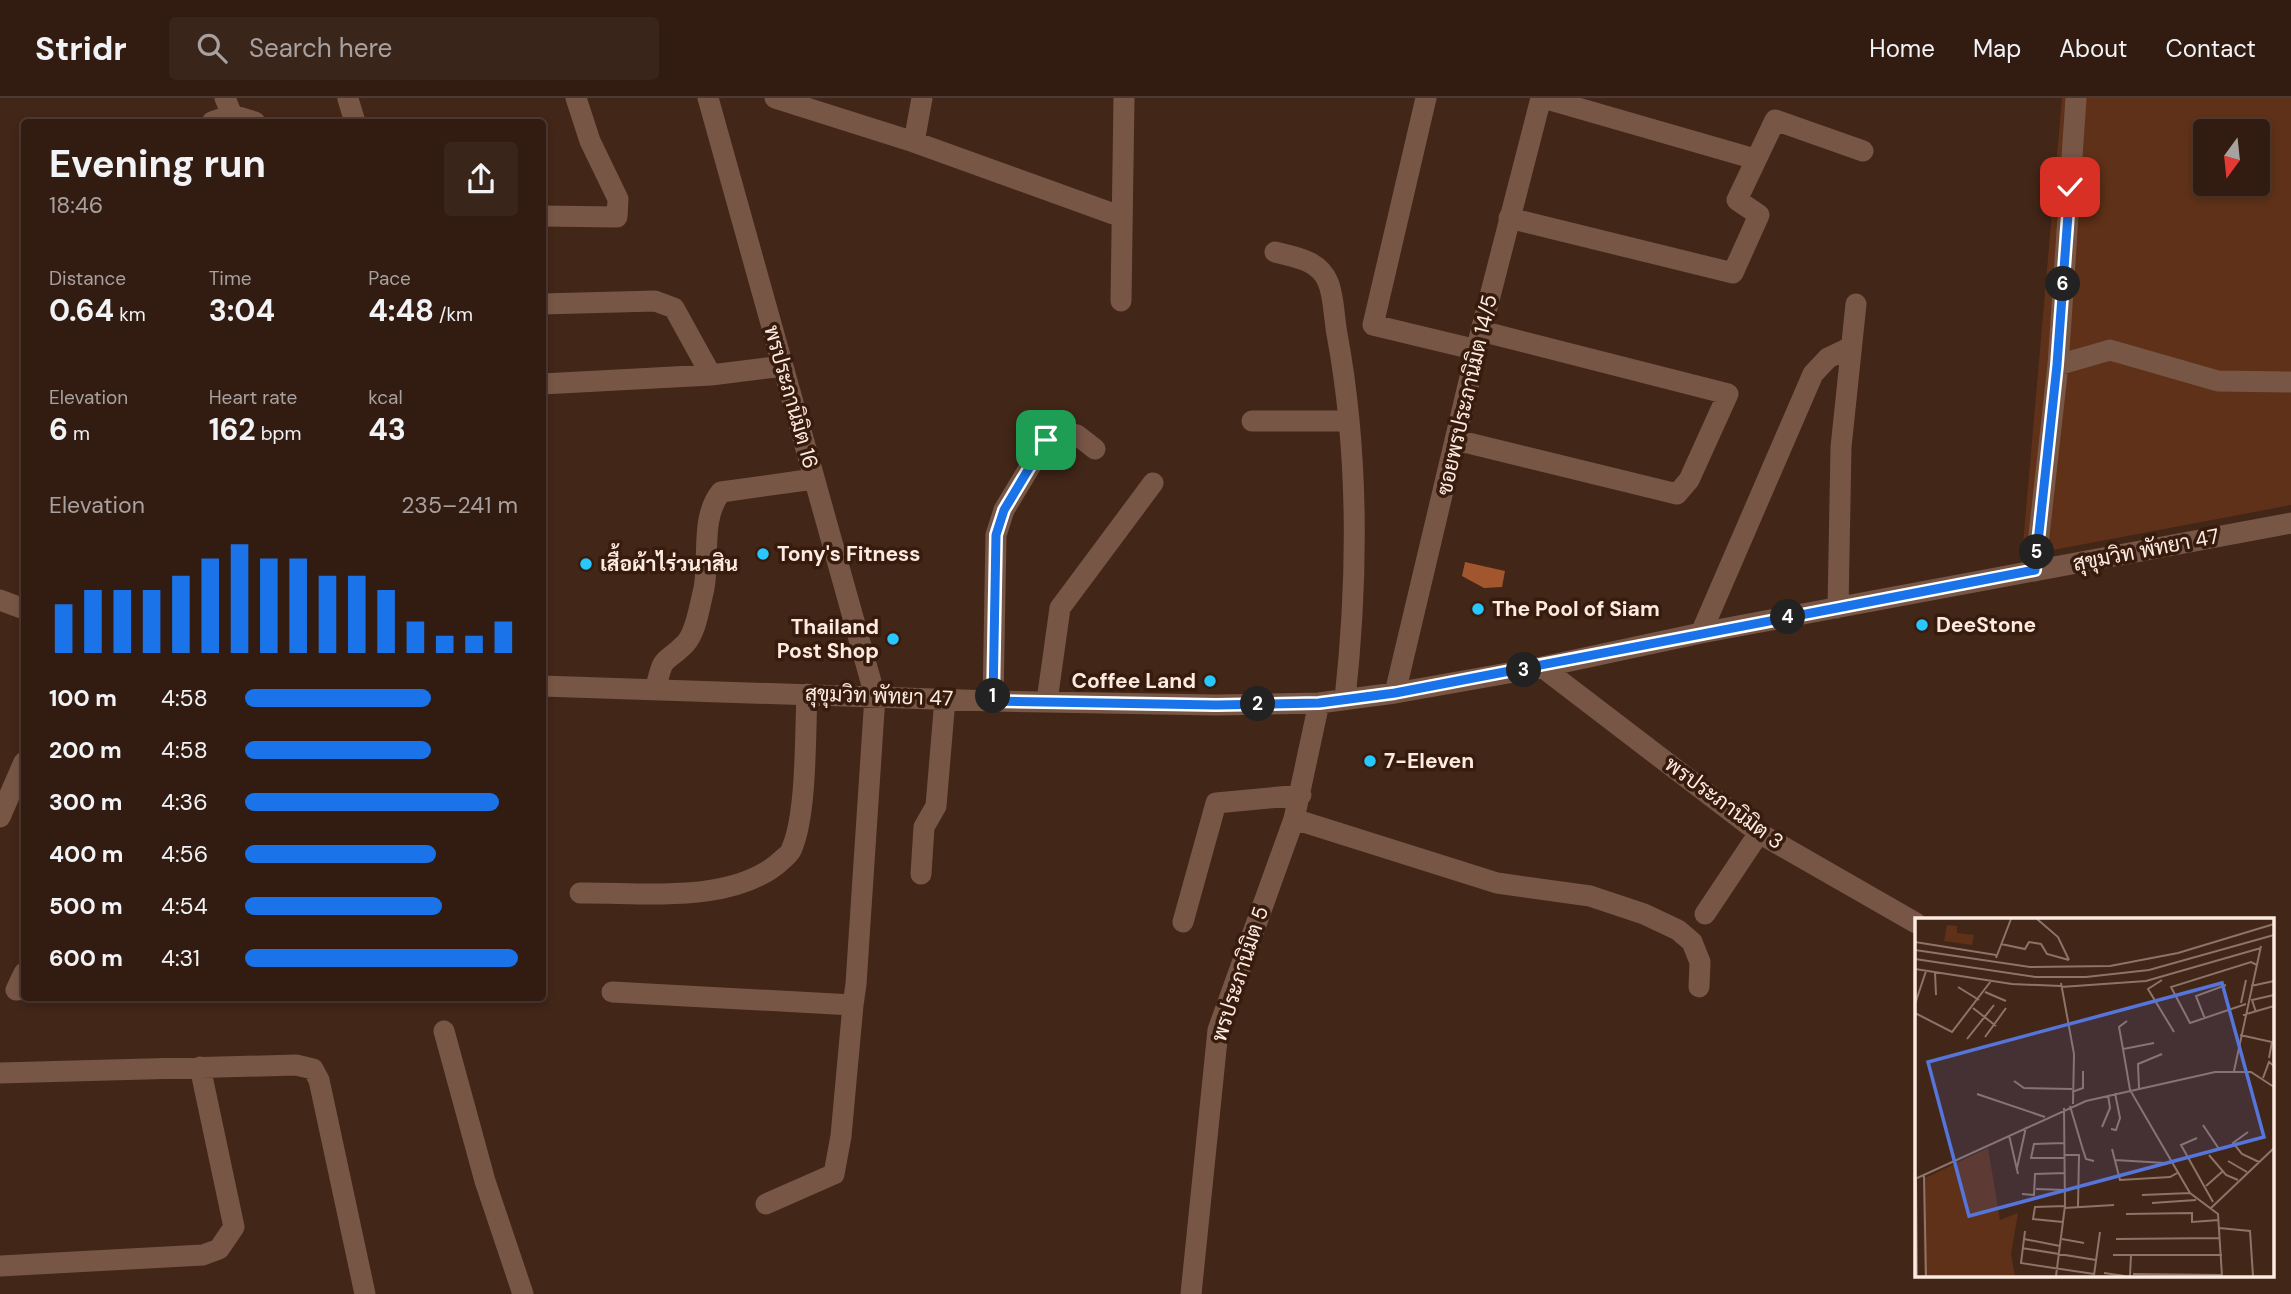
<!DOCTYPE html>
<html lang="en">
<head>
<meta charset="utf-8">
<style>
  :root { --surface:#321c12; --page:#3a251b; --text:#f1f3f6; --muted:#a8a19f; --line:#4d3a32; --accent:#1a73e8 }
  body { margin:0; font-family:"DM Sans",Sarabun,sans-serif; background:var(--page); color:var(--text); height:100vh; display:flex; flex-direction:column; font-size:26px; white-space:nowrap }
  * { box-sizing:border-box; margin:0 }
  p { font-size:23px; color:var(--muted) }
  .icon { flex:none; width:38px; height:38px; fill:none; stroke:currentColor; stroke-width:2; stroke-linecap:round; stroke-linejoin:round }
  .map { position:relative; flex:1; overflow:hidden }
  .drawer { position:absolute; left:21px; top:21px; width:525px; height:882px; display:flex; flex-direction:column; background:var(--surface); border-radius:7px; box-shadow:0 4px 10px #0003,0 0 0 2px var(--line) }
  .drawer>* { flex:none }
  .needle { width:46px; rotate:195deg }
  .fabs { position:absolute; left:2193px; top:21px; display:grid; gap:14px }
  .fabs a { display:grid; place-items:center; width:77px; height:77px; border-radius:7px; background:var(--surface); box-shadow:0 4px 10px #0003,0 0 0 2px var(--line); font-size:35px }
  .pin { position:absolute; display:grid; place-items:center; width:60px; height:60px; color:#fff; margin:-30px; border-radius:14px; box-shadow:0 4px 10px #0006 }
  .km { position:absolute; width:35px; height:35px; margin:-18px; border-radius:50%; background:#222; color:#fff; font-size:19px; line-height:35px; text-align:center }
  .round { display:grid; place-items:center; flex:none; width:74px; height:74px; border-radius:7px; background:var(--page) }
  .summary { display:flex; align-items:center; justify-content:space-between; height:119px; padding:0 28px }
  h1 { font-size:38px; font-weight:700; line-height:52px }
  .metrics { display:grid; grid-template-columns:repeat(3,1fr); gap:10px; height:119px; padding:7px 28px }
  .metrics div { display:grid; align-content:center }
  .metrics b { font-size:30px; font-weight:700 }
  .metrics small { font-size:19px; font-weight:400 }
  .metrics p { font-size:19px }
  .chart { height:196px; padding:14px 28px }
  .chart p { display:flex; justify-content:space-between }
  .chart svg { width:100%; height:126px; margin-top:7px; stroke:var(--accent); stroke-width:6 }
  ul { padding:0 28px; list-style:none; font-size:23px }
  li { display:grid; grid-template-columns:112px 84px 1fr; align-items:center; height:52px }
  li i { height:18px; border-radius:9px; background:var(--accent) }
  header { display:flex; align-items:center; gap:42px; box-sizing:border-box; height:98px; padding:0 35px; background:var(--surface); border-bottom:2px solid var(--line) }
  header strong { font-size:33px }
  nav { display:flex; gap:38px; margin-inline-start:auto; font-size:24px }
  .search { width:490px; height:63px; background:var(--page); display:flex; align-items:center; gap:18px; box-sizing:border-box; padding:0 24px; border-radius:7px; color:var(--muted); font-size:26px }
  .map>svg:first-child { display:block }
  .green { fill:#5f3118; fill-rule:evenodd }
  .water { fill:#a1562e }
  .lines { fill:none; stroke-linecap:round; stroke-linejoin:round }
  .minor { stroke:#775646; stroke-width:21 }
  .route-casing { stroke:#fff; stroke-width:14 }
  .route { stroke:#1a73e8; stroke-width:9 }
  .poi-dot { fill:#27c8ff; stroke:#371c0e; stroke-width:2.5 }
  .labels { text-anchor:middle; stroke-width:7; stroke-linejoin:round; paint-order:stroke }
  .street-label { font-size:21px; fill:#fdeae1; stroke:#371c0e }
  .poi-label { font-size:21px; font-weight:bold; fill:#fdeae1; stroke:#371c0e; text-anchor:start }
  .inset-road { fill:none; stroke:#8d7468; stroke-width:2 }
  .view { fill:#5575da; fill-opacity:0.15; stroke:#5575da; stroke-width:3.5 }
  .inset-edge { fill:none; stroke:#fdeae1; stroke-width:3.5 }
</style>
</head>
<body>
<header>
<strong>Stridr</strong>
<div class="search"><svg class="icon" aria-label="search" viewBox="0 0 24 24"><circle cx="10" cy="10" r="6"/><path d="M15 15l6 6"/></svg>Search here</div>
<nav><a>Home</a><a>Map</a><a>About</a><a>Contact</a></nav>
</header>
<div class="map">
<svg width="2291" height="1196" viewBox="0 0 2291 1196">
  <rect width="100%" height="100%" fill="#422618"/>
  <path class="green" d="M2062,0H2291V407L2022,458ZM2205,33H2258V86H2205Z"/>
  <path class="water" d="M1465,464L1505,473L1502,489L1484,490L1462,478Z"/>
  <g class="lines">
    <path class="minor" d="M775,0L914,44L1122,119
      M1426,0L1373,227L1477,252
      M1543,0L1755,61
      M348,1L355,24
      M232,17L255,24
      M212,24L232,17L225,0
      M914,44L922,0
      M542,118L617,119L618,101L590,43L576,0
      M1509,120L1733,175L1759,117L1737,102L1775,22L1863,53
      M1275,154C1295,159 1319,162 1328,184C1334,198 1334,220 1337,236C1359,355 1358,481 1345,601
      M1121,203L1124,0
      M542,206L655,203L674,210L711,277
      M2058,267L2110,252L2218,283L2291,284
      M542,286L711,277L783,268
      M1252,323H1349
      M1456,342L1677,396L1689,382L1728,296L1481,233
      M2035,473L2058,267L2076,0
      M0,502L24,511
      M1838,510L1841,349L1856,206
      M1701,535L1813,276L1828,260L1849,250
      M1542,569L1759,735L1916,825
      M542,588L993,603L1216,607L1319,605L1395,595L1542,569L1701,535L2291,425
      M656,589C664,555 663,568 685,546C696,535 699,510 703,495C711,463 699,421 721,394L814,381
      M1395,595L1481,233L1541,0
      M993,603L996,437L1004,412L1046,342L1056,332L1077,337L1095,351
      M1047,603L1060,510L1153,385
      M0,719L24,664
      M1294,721L1497,785L1590,798L1644,816L1678,832L1692,844L1700,864L1699,889
      M921,776L924,729L936,708L945,601
      M580,795C643,794 734,807 782,762C785,759 791,755 792,750C807,715 805,636 807,596
      M1705,816L1759,735
      M1183,824L1216,705L1301,697
      M24,875L16,892L24,891
      M612,894L853,907L856,886L875,598L708,0
      M444,933L485,1083L523,1196
      M0,975L296,967L313,971L319,982L365,1196
      M766,1106L834,1076L841,1038L853,907
      M0,1168L203,1157L219,1151L234,1129L200,969
      M1191,1196L1218,932L1294,721L1319,605"/>
  </g>
  <g class="lines">
    <g class="route-casing">
      <path id="route" d="M1046,342L1004,412L996,437L993,603L1216,607L1319,605L1395,595L2035,472L2057,267L2070,89"/>
    </g>
    <use href="#route" class="route"/>
  </g>
  <g class="poi-dot">
    <circle cx="763" cy="456" r="7"/>
    <circle cx="586" cy="466" r="7"/>
    <circle cx="1478" cy="511" r="7"/>
    <circle cx="1922" cy="527" r="7"/>
    <circle cx="893" cy="541" r="7"/>
    <circle cx="1210" cy="583" r="7"/>
    <circle cx="1370" cy="663" r="7"/>
  </g>
  <g class="labels">
    <g class="street-label">
      <text transform="translate(1467 297) rotate(-77)" y="7">ซอยพรประภานิมิต 14/5</text>
      <text transform="translate(791 299) rotate(74)" y="7">พรประภานิมิต 16</text>
      <text transform="translate(2146 452) rotate(-11)" y="7">สุขุมวิท พัทยา 47</text>
      <text transform="translate(879 598) rotate(2)" y="7">สุขุมวิท พัทยา 47</text>
      <text transform="translate(1724 705) rotate(36)" y="7">พรประภานิมิต 3</text>
      <text transform="translate(1240 876) rotate(-72)" y="7">พรประภานิมิต 5</text>
    </g>
    <g class="poi-label">
      <text x="777" y="463">Tony's Fitness</text>
      <text x="600" y="473">เสื้อผ้าไร่วนาสิน</text>
      <text x="1492" y="518">The Pool of Siam</text>
      <text x="1936" y="534">DeeStone</text>
      <text x="879" y="536" text-anchor="end">Thailand<tspan x="879" dy="24">Post Shop</tspan></text>
      <text x="1196" y="590" text-anchor="end">Coffee Land</text>
      <text x="1384" y="670">7-Eleven</text>
    </g>
  </g>
  <g transform="translate(1915 820)">
    <rect width="359" height="359" fill="#422618"/>
    <path d="M32,7L42,8V15L59,17L57,27L29,23ZM73,230L85,302L103,295L96,336L100,358H9L8,261Z" fill="#5f3118"/>
    <path class="inset-road" d="M122,1L143,19L154,42M0,24L81,37M86,26L110,31L114,24L126,26L132,36L154,42M0,32L115,49L195,48L263,35L359,6M81,40L96,1M0,41L120,59H171L234,52L359,17M0,51L97,66L146,68M20,54L21,77M247,62L233,71L259,114M146,65L159,136L158,186M336,68L359,63M43,69L64,82M146,69L231,63L346,30M70,74L91,83M326,85L331,62M0,86L11,53M331,86L275,105L256,69L336,44L342,47M58,90L81,108M341,94L337,82L359,77M0,95L37,114L76,63M328,97L359,88M290,101L281,78L311,67M325,117L357,124L354,140M70,119L91,90M52,121L79,87M239,125L208,131L215,172L275,275L303,296L307,358M208,131L204,109L212,103M319,153L346,28M348,160L354,144L359,148M99,163L109,170L157,171M224,170L223,146L247,136M157,174L168,170V153M62,176L130,199M155,188L168,232L171,241L179,243M288,207L304,231M187,209L195,190L193,177M196,211L201,212L205,200L200,175M333,214L318,225L327,236L344,244M94,217L103,256M282,220L266,227L298,284M149,225L119,226L116,240H150M197,231L205,262L255,259L264,254M150,237H164L163,289M294,237L311,257L323,262M200,242L250,245M313,243L332,254M102,250L111,209M9,257L11,358M0,261L171,183L300,154H336L359,169M1,261L2,358M291,268L308,253M121,271L150,272M107,276L119,277L120,256L150,255M227,277L275,275M237,285L281,282M149,290L199,287M296,290L359,230M211,296L277,295V304L304,302M148,304L118,301L120,289L150,288M304,310L335,313L338,358M110,313L106,345L179,356M109,321L145,328M147,321L169,325M201,321L305,320M107,330L181,342M198,337H307M189,355L210,358M218,356L307,357M179,357L185,314M141,358L150,288L149,190M215,358L216,337"/>
    <path class="view" d="M307,65L349,219L54,298L13,144Z"/>
    <rect width="359" height="359" class="inset-edge"/>
  </g>
</svg>
<div class="fabs">
<a><svg class="needle" viewBox="-14 -14 28 28"><path d="M0-13l5 13h-10z" fill="#e53935"/><path d="M0 13l5-13h-10z" fill="#a8a19f"/></svg></a>
</div>
<div class="pin" style="left:1046px;top:342px;background:#1e9e55"><svg class="icon" aria-label="arrive" viewBox="0 0 24 24"><path d="M6 21V4h12l-3 4 3 4H6"/></svg></div>
<div class="pin" style="left:2070px;top:89px;background:#d93025"><svg class="icon" aria-label="check" viewBox="0 0 24 24"><path d="M5 12l5 5 9-10"/></svg></div>
<b class="km" style="left:993px;top:598px">1</b>
<b class="km" style="left:1258px;top:606px">2</b>
<b class="km" style="left:1524px;top:572px">3</b>
<b class="km" style="left:1788px;top:519px">4</b>
<b class="km" style="left:2037px;top:454px">5</b>
<b class="km" style="left:2063px;top:186px">6</b>
<section class="drawer">
<div class="summary"><div><h1>Evening run</h1><p>18:46</p></div><a class="round"><svg class="icon" aria-label="share" viewBox="0 0 24 24"><path d="M12 15V3M7 8l5-5 5 5M5 13v7h14v-7"/></svg></a></div>
<div class="metrics">
<div><p>Distance</p><b>0.64<small> km</small></b></div>
<div><p>Time</p><b>3:04</b></div>
<div><p>Pace</p><b>4:48<small> /km</small></b></div>
</div>
<div class="metrics">
<div><p>Elevation</p><b>6<small> m</small></b></div>
<div><p>Heart rate</p><b>162<small> bpm</small></b></div>
<div><p>kcal</p><b>43</b></div>
</div>
<div class="chart"><p><span>Elevation</span>235–241 m</p>
<svg viewBox="0 0 160 44" preserveAspectRatio="none"><path d="M5 44V27M15 44V22M25 44V22M35 44V22M45 44V17M55 44V11M65 44V6M75 44V11M85 44V11M95 44V17M105 44V17M115 44V22M125 44V33M135 44V38M145 44V38M155 44V33"/></svg>
</div>
<ul>
<li><b>100 m</b>4:58<i style="width:68%"></i></li>
<li><b>200 m</b>4:58<i style="width:68%"></i></li>
<li><b>300 m</b>4:36<i style="width:93%"></i></li>
<li><b>400 m</b>4:56<i style="width:70%"></i></li>
<li><b>500 m</b>4:54<i style="width:72%"></i></li>
<li><b>600 m</b>4:31<i style="width:100%"></i></li>
</ul>
</section>
</div>
</body>
</html>
